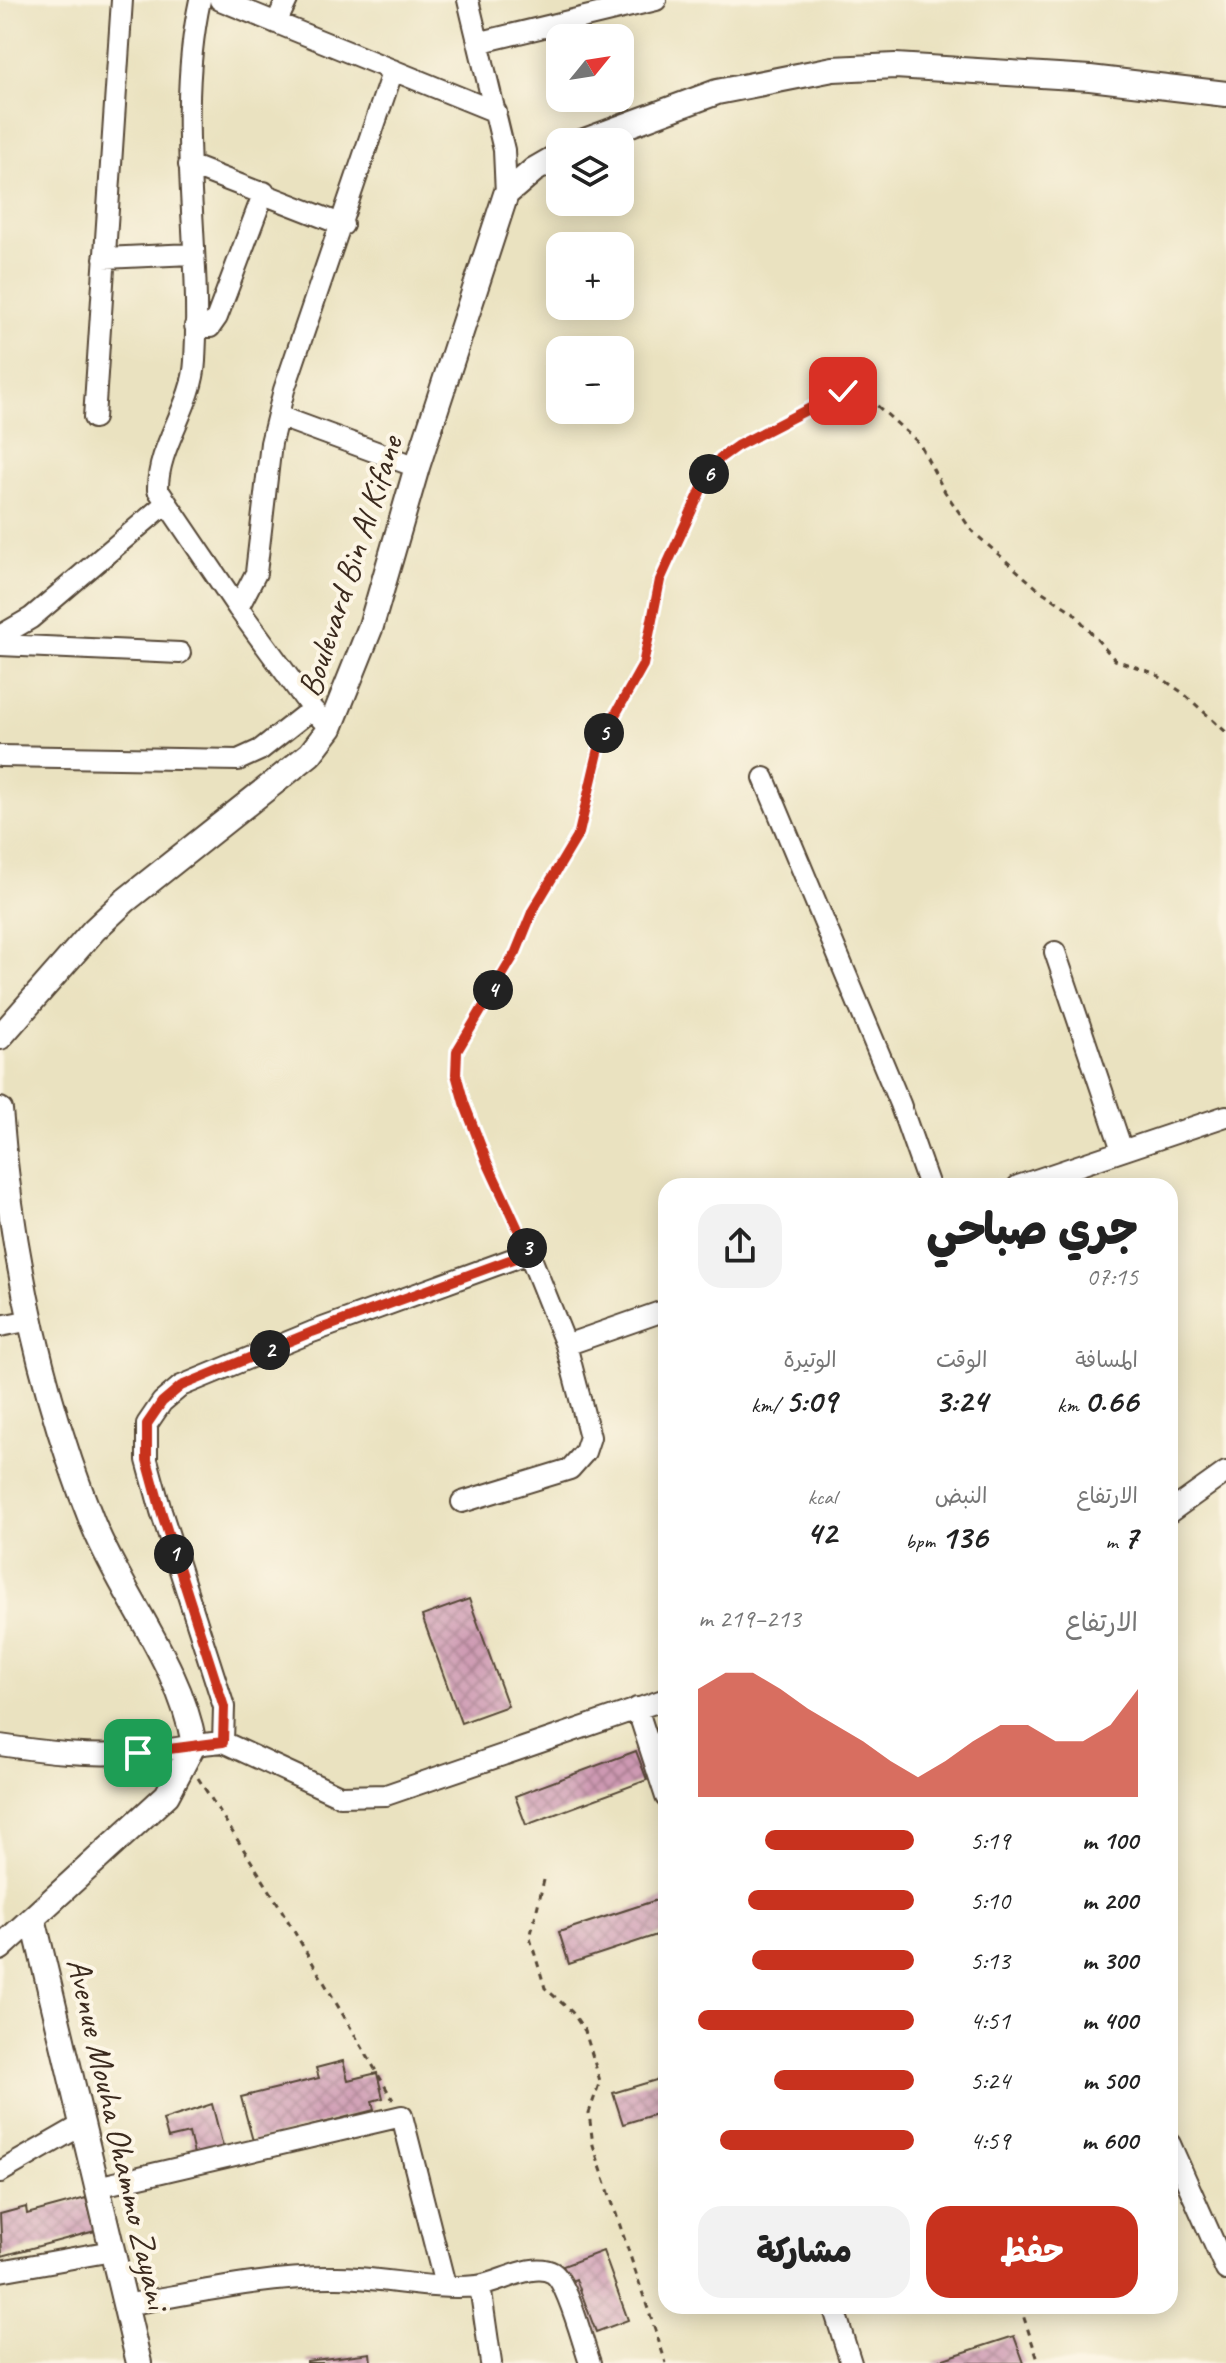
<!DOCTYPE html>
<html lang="ar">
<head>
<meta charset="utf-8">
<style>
  :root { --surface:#fff; --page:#f2f2f2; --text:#222; --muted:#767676; --accent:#c8321e }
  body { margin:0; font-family:Caveat,"Playpen Sans Arabic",sans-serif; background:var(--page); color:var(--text); direction:rtl; height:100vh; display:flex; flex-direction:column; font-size:30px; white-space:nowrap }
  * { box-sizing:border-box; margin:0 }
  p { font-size:26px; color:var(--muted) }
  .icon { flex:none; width:44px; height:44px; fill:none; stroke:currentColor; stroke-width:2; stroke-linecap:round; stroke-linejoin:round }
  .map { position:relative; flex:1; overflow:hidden; direction:ltr }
  .details { position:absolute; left:658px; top:1178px; width:520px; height:1136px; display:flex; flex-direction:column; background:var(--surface); border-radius:24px; box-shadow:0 4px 20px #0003; direction:rtl }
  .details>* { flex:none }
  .needle { width:52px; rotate:60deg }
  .fabs { position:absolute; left:546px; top:24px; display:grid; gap:16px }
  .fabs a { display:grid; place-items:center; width:88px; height:88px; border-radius:16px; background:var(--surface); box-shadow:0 4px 20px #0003; font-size:40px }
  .pin { position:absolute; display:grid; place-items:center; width:68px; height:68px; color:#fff; margin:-34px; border-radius:16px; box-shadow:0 4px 12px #0006 }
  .km { position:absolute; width:40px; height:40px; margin:-20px; border-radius:50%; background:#222; color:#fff; font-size:22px; line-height:40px; text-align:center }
  .round { display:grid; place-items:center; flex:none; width:84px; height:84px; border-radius:24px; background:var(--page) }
  .summary { display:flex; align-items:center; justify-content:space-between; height:136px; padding:0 40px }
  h1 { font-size:44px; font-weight:800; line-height:60px }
  .metrics { display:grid; grid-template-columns:repeat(3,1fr); gap:12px; height:136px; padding:8px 40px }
  .metrics div { display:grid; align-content:center }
  .metrics b { font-size:34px; font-weight:800 }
  .metrics small { font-size:22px; font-weight:400 }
  .metrics p { font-size:22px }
  .chart { height:224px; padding:16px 40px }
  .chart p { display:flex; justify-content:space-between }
  .chart svg { width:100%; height:144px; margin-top:8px; fill:var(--accent); opacity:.7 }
  .button { display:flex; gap:16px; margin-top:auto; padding:16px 40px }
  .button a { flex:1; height:92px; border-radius:24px; background:var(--accent); color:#fff; font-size:32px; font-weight:800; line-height:92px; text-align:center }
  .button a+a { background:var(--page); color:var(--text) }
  ul { padding:0 40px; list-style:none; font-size:26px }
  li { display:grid; grid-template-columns:128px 96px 1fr; align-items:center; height:60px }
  li i { height:20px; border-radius:10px; background:var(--accent) }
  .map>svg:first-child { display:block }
  .building { fill:url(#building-cross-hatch) }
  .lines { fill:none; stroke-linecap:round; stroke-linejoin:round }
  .minor-casing { stroke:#554636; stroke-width:24 }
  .tertiary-casing { stroke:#554636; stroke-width:28 }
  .path { stroke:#554636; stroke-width:3; stroke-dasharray:6 6; stroke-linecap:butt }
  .minor { stroke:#fff; stroke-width:20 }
  .tertiary { stroke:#fff; stroke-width:24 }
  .route-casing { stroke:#fff; stroke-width:16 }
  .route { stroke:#c8321e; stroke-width:10 }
  .labels { text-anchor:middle; stroke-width:8; stroke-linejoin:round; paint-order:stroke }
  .street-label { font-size:34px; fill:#3b2a1e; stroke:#fcf5e5 }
</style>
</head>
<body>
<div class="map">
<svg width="1226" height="2363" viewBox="0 0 1226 2363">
  <defs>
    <pattern id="building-cross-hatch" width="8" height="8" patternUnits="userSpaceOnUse" patternTransform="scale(2)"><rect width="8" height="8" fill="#cd99b2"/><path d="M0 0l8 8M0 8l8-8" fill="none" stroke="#a87d90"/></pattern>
  </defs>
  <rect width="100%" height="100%" fill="#fcf5e5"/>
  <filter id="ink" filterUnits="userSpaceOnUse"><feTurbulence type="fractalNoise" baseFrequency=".0125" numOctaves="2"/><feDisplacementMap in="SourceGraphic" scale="16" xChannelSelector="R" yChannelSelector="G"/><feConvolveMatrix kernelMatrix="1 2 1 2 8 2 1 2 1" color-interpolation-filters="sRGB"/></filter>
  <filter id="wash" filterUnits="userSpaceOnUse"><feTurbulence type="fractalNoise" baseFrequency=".006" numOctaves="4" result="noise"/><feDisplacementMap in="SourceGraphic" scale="32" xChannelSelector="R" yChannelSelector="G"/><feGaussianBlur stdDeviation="1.8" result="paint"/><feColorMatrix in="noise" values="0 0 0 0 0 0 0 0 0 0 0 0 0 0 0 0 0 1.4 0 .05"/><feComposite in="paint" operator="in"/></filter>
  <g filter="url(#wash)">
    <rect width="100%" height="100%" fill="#eae2c0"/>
    <g id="blocks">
      <path class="building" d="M469,1599L508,1706L461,1723L422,1616Z
        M636,1751L647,1780L526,1825L515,1796Z
        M666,1897V1932L569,1964L559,1932Z
        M343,2061L348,2080L377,2073L383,2098L372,2101L374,2110L253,2141L241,2097L319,2078L316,2068Z
        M666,2077V2111L623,2124L613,2093Z
        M212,2104L223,2147L194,2154L189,2133L168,2138L163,2120Z
        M86,2198L95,2231L2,2256L0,2214L26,2207L27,2214Z
        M603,2251L628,2320L596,2332L576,2279L569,2282L563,2266Z
        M1014,2336L1024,2363H934V2362Z
        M370,2353L371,2363H307V2361Z"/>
    </g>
  </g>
  <g filter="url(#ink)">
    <use href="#blocks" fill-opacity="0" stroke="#554636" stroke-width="2"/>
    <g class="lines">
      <g class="minor-casing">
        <path id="minor" d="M200,0C174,121 202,240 195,361C193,406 157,446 158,490L238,608L312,709L330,728
          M220,0L496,112
          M468,0L504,150L506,194
          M276,23L287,0
          M481,42L656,0
          M189,165L343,225
          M104,258L192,254
          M195,326L210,327L217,317L264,192
          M278,416L417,467
          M94,418L122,0
          M238,608L256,573L271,443L284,390L393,70
          M0,636L31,618L165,504
          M0,645L180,653
          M0,756L238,760L260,750L312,709
          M764,778L900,1104L929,1186
          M1055,952L1122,1150
          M1018,1186L1226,1116
          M0,1326L32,1320
          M566,1345L666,1310
          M1170,1512L1226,1472
          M637,1708L666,1797
          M223,1742L340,1796L386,1795L666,1699
          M0,1745C46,1752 91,1757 137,1753C166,1751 194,1744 223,1742L224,1707L161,1511L147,1460V1424L162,1402L181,1386L312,1332L529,1253L566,1345L590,1437L585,1452L570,1469L462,1502
          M1170,2144L1226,2270
          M0,2172L82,2125
          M97,2187L402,2116L445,2285
          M0,2271L112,2251
          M480,2286L491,2363
          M125,2305C195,2293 266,2276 337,2277C383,2277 432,2291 477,2286C499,2284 532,2261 553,2273C568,2283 583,2344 590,2363
          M833,2306L851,2363"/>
      </g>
      <g class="tertiary-casing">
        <path id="tertiary" d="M582,142L717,92L833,69L895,66L1090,78L1226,94
          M0,1037L94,930L126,900L310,754L330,728L371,626L417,467L506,194L534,170L560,155
          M0,1110C11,1251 40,1392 93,1524C123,1598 180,1664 194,1744L167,1795L0,1948
          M33,1918L139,2363"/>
      </g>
      <path class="path" d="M522,1235L487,1162L464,1103L456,1074L457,1051L516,952L533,910L554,874L569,856L579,833L601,740L643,665L660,580L675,542L707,477L720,458L737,446L843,391L864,394L919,443L945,492L972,531L1038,589L1073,612L1115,660L1154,673L1183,693L1226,732
        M198,1778L274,1897L393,2100
        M544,1880L530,1938L545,1988L572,2012L585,2031L600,2081L589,2113L593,2145L666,2363
        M1020,2306L1039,2363"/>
      <use href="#minor" class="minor"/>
      <use href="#tertiary" class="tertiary"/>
    </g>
  </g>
  <g class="lines" filter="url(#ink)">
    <g class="route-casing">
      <path id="route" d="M138,1753L223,1742L224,1707L161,1511L147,1460V1424L162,1402L181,1386L312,1332L529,1253L487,1162L464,1103L456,1074L457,1051L516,952L533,910L579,833L601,740L643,665L660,580L707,477L720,458L737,446L843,391"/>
    </g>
    <use href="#route" class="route"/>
  </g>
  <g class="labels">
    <g class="street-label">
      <text transform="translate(349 566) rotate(-72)" y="12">Boulevard Bin Al Kifane</text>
      <text transform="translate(119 2133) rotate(77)" y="12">Avenue Mouha Ohammo Zayani</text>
    </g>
  </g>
</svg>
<div class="fabs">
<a><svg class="needle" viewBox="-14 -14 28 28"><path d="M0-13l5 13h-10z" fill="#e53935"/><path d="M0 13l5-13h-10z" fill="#767676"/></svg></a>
<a><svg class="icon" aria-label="layers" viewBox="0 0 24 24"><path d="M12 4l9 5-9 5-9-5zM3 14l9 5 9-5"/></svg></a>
<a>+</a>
<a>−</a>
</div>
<div class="pin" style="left:138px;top:1753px;background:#1e9e55"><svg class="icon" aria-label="arrive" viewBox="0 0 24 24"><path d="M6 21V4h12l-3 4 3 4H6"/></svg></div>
<div class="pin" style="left:843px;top:391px;background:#d93025"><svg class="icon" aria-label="check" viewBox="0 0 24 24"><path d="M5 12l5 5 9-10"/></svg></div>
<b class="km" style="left:174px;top:1554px">1</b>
<b class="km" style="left:270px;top:1350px">2</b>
<b class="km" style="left:527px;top:1248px">3</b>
<b class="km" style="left:493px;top:990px">4</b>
<b class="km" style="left:604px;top:733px">5</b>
<b class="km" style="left:709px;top:474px">6</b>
<section class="details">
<div class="summary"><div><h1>جري صباحي</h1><p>07:15</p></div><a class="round"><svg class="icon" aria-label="share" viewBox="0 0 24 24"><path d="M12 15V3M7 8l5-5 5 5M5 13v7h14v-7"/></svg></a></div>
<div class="metrics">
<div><p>المسافة</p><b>0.66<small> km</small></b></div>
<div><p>الوقت</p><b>3:24</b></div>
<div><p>الوتيرة</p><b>5:09<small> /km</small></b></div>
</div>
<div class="metrics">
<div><p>الارتفاع</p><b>7<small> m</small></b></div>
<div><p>النبض</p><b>136<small> bpm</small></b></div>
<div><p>kcal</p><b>42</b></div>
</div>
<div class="chart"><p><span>الارتفاع</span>213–219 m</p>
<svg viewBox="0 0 160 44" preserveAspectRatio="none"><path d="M0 44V11L10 6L20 6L30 11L40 17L50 22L60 27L70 33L80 38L90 33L100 27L110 22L120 22L130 27L140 27L150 22L160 11V44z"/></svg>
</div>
<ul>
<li><b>100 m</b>5:19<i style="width:69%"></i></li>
<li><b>200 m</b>5:10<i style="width:77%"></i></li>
<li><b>300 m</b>5:13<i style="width:75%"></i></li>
<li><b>400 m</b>4:51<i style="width:100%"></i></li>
<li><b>500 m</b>5:24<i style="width:65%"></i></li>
<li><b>600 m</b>4:59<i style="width:90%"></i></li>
</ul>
<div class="button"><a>حفظ</a><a>مشاركة</a></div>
</section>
</div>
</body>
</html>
